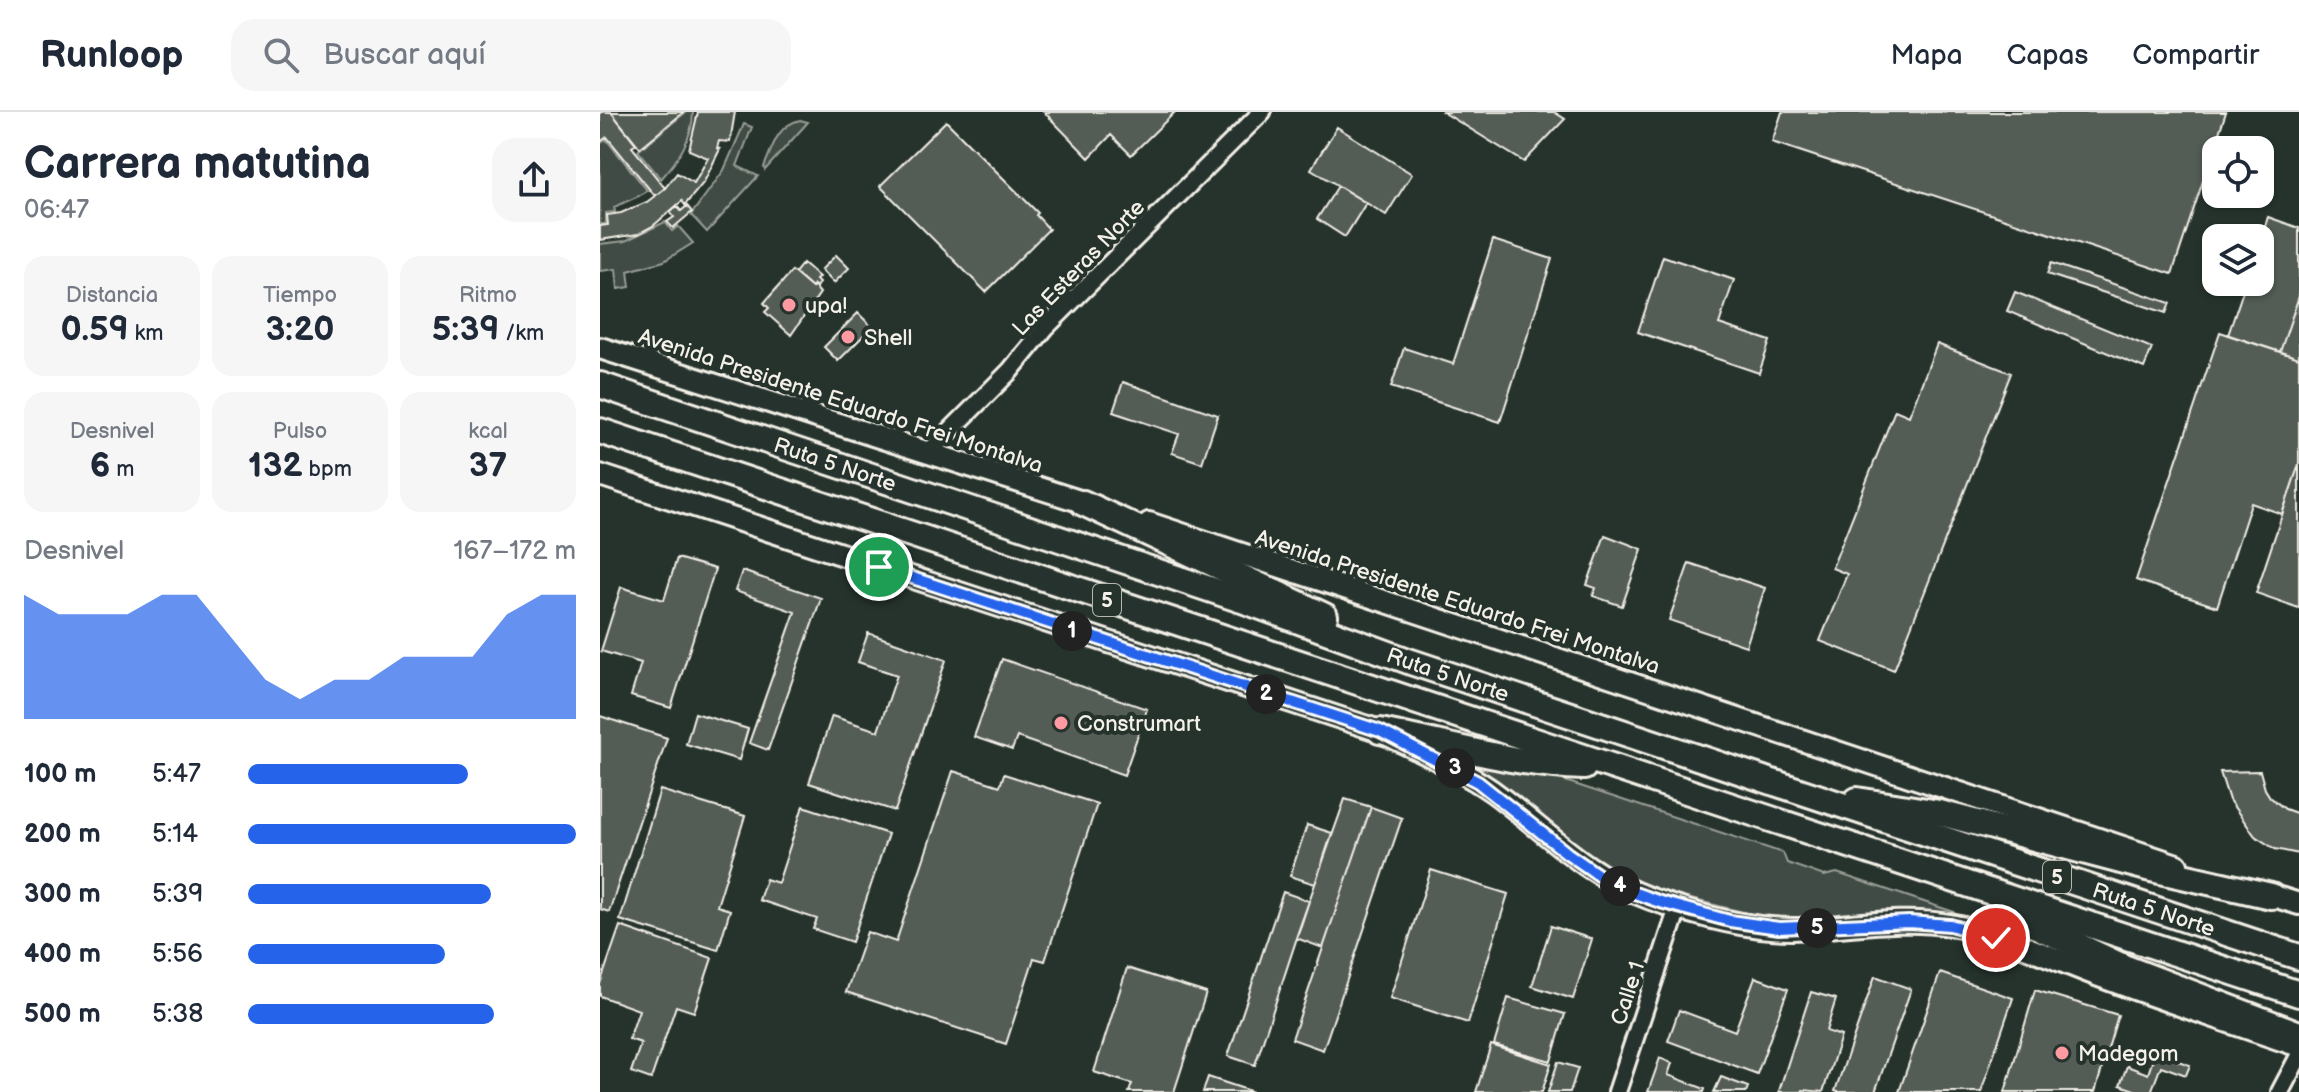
<!DOCTYPE html>
<html lang="es">
<head>
<meta charset="utf-8">
<style>
  :root { --surface:#fff; --page:#f6f6f7; --text:#1f2937; --muted:#747a83; --line:#e0e1e3; --accent:#2563eb }
  body { margin:0; font-family:"Balsamiq Sans",sans-serif; background:var(--page); color:var(--text); height:100vh; display:flex; flex-direction:column; font-size:30px; white-space:nowrap }
  * { box-sizing:border-box; margin:0 }
  p { font-size:26px; color:var(--muted) }
  .icon { flex:none; width:44px; height:44px; fill:none; stroke:currentColor; stroke-width:2; stroke-linecap:round; stroke-linejoin:round }
  .map { position:relative; flex:1; overflow:hidden }
  .sheet { display:flex; flex-direction:column; background:var(--surface); width:600px }
  .sheet>* { flex:none }
  .tools { position:absolute; left:1602px; top:24px; display:grid; gap:16px }
  .tools a { display:grid; place-items:center; width:72px; height:72px; border-radius:16px; background:var(--surface); box-shadow:0 2px 6px #0004; font-size:40px }
  .pin { position:absolute; display:grid; place-items:center; width:68px; height:68px; color:#fff; margin:-34px; border:4px solid #fff; border-radius:50%; box-shadow:0 2px 8px #0007 }
  .km { position:absolute; width:40px; height:40px; margin:-20px; border-radius:50%; background:#222; color:#fff; font-size:22px; line-height:40px; text-align:center }
  .round { display:grid; place-items:center; flex:none; width:84px; height:84px; border-radius:24px; background:var(--page) }
  .head { display:flex; align-items:center; justify-content:space-between; height:136px; padding:0 24px }
  h1 { font-size:44px; font-weight:700; line-height:60px }
  .figures { display:grid; grid-template-columns:repeat(3,1fr); gap:12px; height:136px; padding:8px 24px }
  .figures div { display:grid; align-content:center; border-radius:20px; background:var(--page); text-align:center }
  .figures b { font-size:34px; font-weight:700 }
  .figures small { font-size:22px; font-weight:400 }
  .figures p { font-size:22px }
  .chart { height:224px; padding:16px 24px }
  .chart p { display:flex; justify-content:space-between }
  .chart svg { width:100%; height:144px; margin-top:8px; fill:var(--accent); opacity:.7 }
  ul { padding:0 24px; list-style:none; font-size:26px }
  li { display:grid; grid-template-columns:128px 96px 1fr; align-items:center; height:60px }
  li i { height:20px; border-radius:10px; background:var(--accent) }
  header { display:flex; align-items:center; gap:48px; box-sizing:border-box; height:112px; padding:0 40px; background:var(--surface); border-bottom:2px solid var(--line) }
  header strong { font-size:38px }
  nav { display:flex; gap:44px; margin-inline-start:auto; font-size:28px }
  .search { width:560px; height:72px; background:var(--page); display:flex; align-items:center; gap:20px; box-sizing:border-box; padding:0 28px; border-radius:24px; color:var(--muted); font-size:30px }
  main { display:flex; flex:1; min-height:0 }
  .map>svg:first-child { display:block }
  .green { fill:#414b45; stroke:#9a9e96; stroke-width:2 }
  .building { fill:#525c55; stroke:#f4f1e8; stroke-width:2 }
  .lines { fill:none; stroke-linecap:round; stroke-linejoin:round }
  .minor-casing { stroke:#f4f1e8; stroke-width:22 }
  .major-casing { stroke:#f4f1e8; stroke-width:26 }
  .highway-casing { stroke:#f4f1e8; stroke-width:30 }
  .minor { stroke:#26332d; stroke-width:16 }
  .major { stroke:#26332d; stroke-width:20 }
  .highway { stroke:#26332d; stroke-width:24 }
  .route-casing { stroke:#fff; stroke-width:16 }
  .route { stroke:#2563eb; stroke-width:10 }
  .poi-dot { fill:#ff9aa2; stroke:#26332d; stroke-width:3 }
  .labels { text-anchor:middle; stroke-width:8; stroke-linejoin:round; paint-order:stroke }
  .shield { fill:#26332d; stroke:#b6b8b0; stroke-width:2 }
  .shield-label { font-size:20px; font-weight:bold; fill:#f4f1e8 }
  .street-label { font-size:22px; fill:#f4f1e8; stroke:#26332d }
  .poi-label { font-size:22px; fill:#f4f1e8; stroke:#26332d; text-anchor:start }
</style>
</head>
<body>
<header>
<strong>Runloop</strong>
<div class="search"><svg class="icon" aria-label="search" viewBox="0 0 24 24"><circle cx="10" cy="10" r="6"/><path d="M15 15l6 6"/></svg>Buscar aquí</div>
<nav><a>Mapa</a><a>Capas</a><a>Compartir</a></nav>
</header>
<main>
<section class="sheet">
<div class="head"><div><h1>Carrera matutina</h1><p>06:47</p></div><a class="round"><svg class="icon" aria-label="share" viewBox="0 0 24 24"><path d="M12 15V3M7 8l5-5 5 5M5 13v7h14v-7"/></svg></a></div>
<div class="figures">
<div><p>Distancia</p><b>0.59<small> km</small></b></div>
<div><p>Tiempo</p><b>3:20</b></div>
<div><p>Ritmo</p><b>5:39<small> /km</small></b></div>
</div>
<div class="figures">
<div><p>Desnivel</p><b>6<small> m</small></b></div>
<div><p>Pulso</p><b>132<small> bpm</small></b></div>
<div><p>kcal</p><b>37</b></div>
</div>
<div class="chart"><p><span>Desnivel</span>167–172 m</p>
<svg viewBox="0 0 160 44" preserveAspectRatio="none"><path d="M0 44V6L10 12L20 12L30 12L40 6L50 6L60 19L70 32L80 38L90 32L100 32L110 25L120 25L130 25L140 12L150 6L160 6V44z"/></svg>
</div>
<ul>
<li><b>100 m</b>5:47<i style="width:67%"></i></li>
<li><b>200 m</b>5:14<i style="width:100%"></i></li>
<li><b>300 m</b>5:39<i style="width:74%"></i></li>
<li><b>400 m</b>5:56<i style="width:60%"></i></li>
<li><b>500 m</b>5:38<i style="width:75%"></i></li>
</ul>
</section>
<div class="map">
<svg width="1699" height="980" viewBox="0 0 1699 980">
  <rect width="100%" height="100%" fill="#26332d"/>
  <filter id="ink" filterUnits="userSpaceOnUse"><feTurbulence type="fractalNoise" baseFrequency=".0125" numOctaves="2"/><feDisplacementMap in="SourceGraphic" scale="16" xChannelSelector="R" yChannelSelector="G"/><feConvolveMatrix kernelMatrix="1 2 1 2 8 2 1 2 1" color-interpolation-filters="sRGB"/></filter>
  <g filter="url(#ink)">
    <path class="green" d="M86,0H93C93,26 78,48 61,67L38,39Z
      M200,8L208,10L165,58L164,55C173,35 176,14 200,8Z
      M144,12L152,15L137,54L158,64L107,120L91,103L124,58Z
      M6,27L47,78L39,84L14,95L15,100L6,101V112H0V32Z
      M65,110L72,119L78,114L93,131L64,149L28,159L30,175L18,177L16,157L0,159V132L25,129Z
      M871,653L918,657L953,665L1183,741L1187,751L1224,764L1237,761L1354,800L1352,806L1163,805L1063,780L1011,761L962,727L914,683Z"/>
    <path class="building" d="M0,0H11L36,32L32,35L65,76L55,84L7,25L0,30Z
      M11,0H84L40,36Z
      M98,0H135L130,30L119,29L117,36L120,37L104,70L85,93L82,89L53,114L38,122L0,128V114L8,113L7,103L21,101L47,90L65,76L77,61L94,71L108,46L89,38Z
      M444,0H575L531,43L511,23L489,46Z
      M843,0H954L965,7L924,50Z
      M1182,0H1626L1572,162L1172,30Z
      M346,9L438,101L436,103L449,117L386,180L280,74Z
      M737,15L812,62L786,103L711,57Z
      M738,74L766,91L745,125L717,107Z
      M77,94L81,99L87,94L92,100L73,116L67,110L74,105L70,100Z
      M1668,105L1699,116V184L1680,240L1628,223L1646,170H1660V129Z
      M893,128L952,147L900,310L791,275L804,236L853,252Z
      M236,143L249,156L234,171L221,158Z
      M1063,144L1134,168L1119,212L1170,229L1159,261L1038,220Z
      M203,151L219,165L216,168L219,171L216,175L214,173L212,176L195,161Z
      M1451,151L1570,191L1566,201L1447,162Z
      M192,159L212,176L215,175L220,181L191,223L165,200L169,196L164,191Z
      M1415,180L1552,236L1544,256L1407,199Z
      M1699,184V246L1680,240Z
      M258,201L272,215L238,249L224,235Z
      M1620,220L1699,246V352L1682,402L1651,391L1617,495L1536,468Z
      M1337,232L1411,261L1294,558L1220,529L1247,462L1232,456L1295,298L1309,304Z
      M523,270L618,303L602,351L572,341L579,322L513,300Z
      M1699,352V496L1656,481Z
      M1005,423L1042,437L1022,494L993,484L996,476L987,473Z
      M77,446L115,457L71,596L31,584L41,551L1,539L21,475L64,488Z
      M1089,451L1165,476L1146,534L1069,508Z
      M142,459L221,486L168,638L149,631L195,500L135,479Z
      M268,521L346,548L295,699L209,671L232,604L278,619L297,563L258,550Z
      M402,547L547,597L524,663L417,625L412,638L374,625Z
      M95,601L148,617L139,648L86,632Z
      M0,604L67,626L9,800L0,797Z
      M353,659L400,674L404,662L497,692L445,849L434,846L406,932L246,880L267,820L296,830Z
      M1660,659L1665,677L1670,685L1685,697L1699,702V742L1675,737L1655,724L1629,688L1620,660Z
      M60,678L145,704L117,794L130,798L118,838L20,808Z
      M745,687L771,695L723,836L696,826Z
      M203,694L288,722L252,830L213,817L217,807L159,788L166,767L178,771Z
      M771,695L802,706L723,938L692,927Z
      M707,713L732,721L715,772L690,764Z
      M831,758L908,782L868,911L790,886Z
      M683,780L709,789L655,953L628,944Z
      M20,814L112,846L94,900L76,894L51,967L31,960L41,931L29,927L39,898L0,884V872Z
      M951,814L992,827L973,887L932,874Z
      M527,856L606,881L574,980H529L532,972L494,960Z
      M1340,861L1413,886L1381,980H1299Z
      M1275,864L1311,877L1275,980H1238L1235,979Z
      M1155,865L1188,877L1157,962L1068,929L1079,898L1135,919Z
      M1435,878L1518,903L1495,980H1405Z
      M1211,880L1236,887L1226,919L1241,924L1223,980L1203,978L1202,980H1180L1179,979Z
      M908,886L965,902L951,949L894,933Z
      M891,933L951,952L942,980H876Z
      M1555,941L1590,953L1586,963L1561,954L1551,980H1540L1520,973L1527,954L1548,962Z
      M1060,946L1072,951L1068,963L1105,977L1104,980H1048Z
      M958,950L978,956L970,980H948Z
      M608,965L653,980H603Z
      M1121,965L1148,975L1146,980H1114Z"/>
    <g class="lines">
      <g class="minor-casing">
        <path id="minor" d="M328,341L410,259L446,215L662,0
          M1017,980L1078,796
          M1680,980L1699,944"/>
      </g>
      <g class="major-casing">
        <path id="major" d="M0,236L495,394
          M0,363L780,619C818,638 857,655 892,679C947,719 984,763 1051,787C1095,803 1146,817 1193,817C1245,816 1298,804 1350,813C1401,822 1451,846 1499,864C1565,889 1632,911 1699,934
          M549,411L1577,753
          M1657,779L1699,792"/>
      </g>
      <g class="highway-casing">
        <g id="highway">
          <path id="s1" d="M0,273L642,488L811,550L1699,845"/>
          <path d="M0,319L1699,882"/>
          <path d="M483,391L725,504"/>
          <path d="M780,619C847,632 915,653 984,655"/>
          <path d="M1257,688L1340,701L1547,756L1671,784"/>
          <path d="M1402,798L1526,856L1699,922"/>
        </g>
      </g>
      <use href="#minor" class="minor"/>
      <use href="#major" class="major"/>
      <use href="#highway" class="highway"/>
    </g>
  </g>
  <g class="lines" filter="url(#ink)">
    <g class="route-casing">
      <path id="route" d="M279,455L780,619L878,670L967,741L1000,764L1032,780L1060,790L1130,809L1179,816L1309,810L1350,813L1396,826"/>
    </g>
    <use href="#route" class="route"/>
  </g>
  <g class="poi-dot">
    <circle cx="189" cy="193" r="8"/>
    <circle cx="248" cy="225" r="8"/>
    <circle cx="461" cy="611" r="8"/>
    <circle cx="1462" cy="941" r="8"/>
  </g>
  <g class="labels">
    <g class="shield">
      <rect x="493" y="472" width="28" height="32" rx="6"/>
      <rect x="1443" y="749" width="28" height="32" rx="6"/>
    </g>
    <g class="shield-label">
      <text x="507" y="495">5</text>
      <text x="1457" y="772">5</text>
    </g>
    <g class="street-label">
      <text transform="translate(478 155) rotate(-46)" y="8">Las Esteras Norte</text>
      <text transform="translate(241 288) rotate(18)" y="8">Avenida Presidente Eduardo Frei Montalva</text>
      <text dy="8" stroke="none"><textPath href="#s1" startOffset="248">Ruta 5 Norte</textPath></text>
      <text transform="translate(858 489) rotate(18)" y="8">Avenida Presidente Eduardo Frei Montalva</text>
      <text dy="8" stroke="none"><textPath href="#s1" startOffset="896">Ruta 5 Norte</textPath></text>
      <text dy="8" stroke="none"><textPath href="#s1" startOffset="1640">Ruta 5 Norte</textPath></text>
      <text transform="translate(1027 881) rotate(-72)" y="8">Calle 1</text>
    </g>
    <g class="poi-label">
      <text x="205" y="201">upa!</text>
      <text x="264" y="233">Shell</text>
      <text x="477" y="619">Construmart</text>
      <text x="1478" y="949">Madegom</text>
    </g>
  </g>
</svg>
<div class="tools">
<a><svg class="icon" aria-label="locate" viewBox="0 0 24 24"><circle cx="12" cy="12" r="6"/><path d="M12 2v4M12 18v4M2 12h4M18 12h4"/></svg></a>
<a><svg class="icon" aria-label="layers" viewBox="0 0 24 24"><path d="M12 4l9 5-9 5-9-5zM3 14l9 5 9-5"/></svg></a>
</div>
<div class="pin" style="left:279px;top:455px;background:#1e9e55"><svg class="icon" aria-label="arrive" viewBox="0 0 24 24"><path d="M6 21V4h12l-3 4 3 4H6"/></svg></div>
<div class="pin" style="left:1396px;top:826px;background:#d93025"><svg class="icon" aria-label="check" viewBox="0 0 24 24"><path d="M5 12l5 5 9-10"/></svg></div>
<b class="km" style="left:472px;top:519px">1</b>
<b class="km" style="left:666px;top:582px">2</b>
<b class="km" style="left:855px;top:656px">3</b>
<b class="km" style="left:1020px;top:774px">4</b>
<b class="km" style="left:1217px;top:816px">5</b>
</div>
</main>
</body>
</html>
